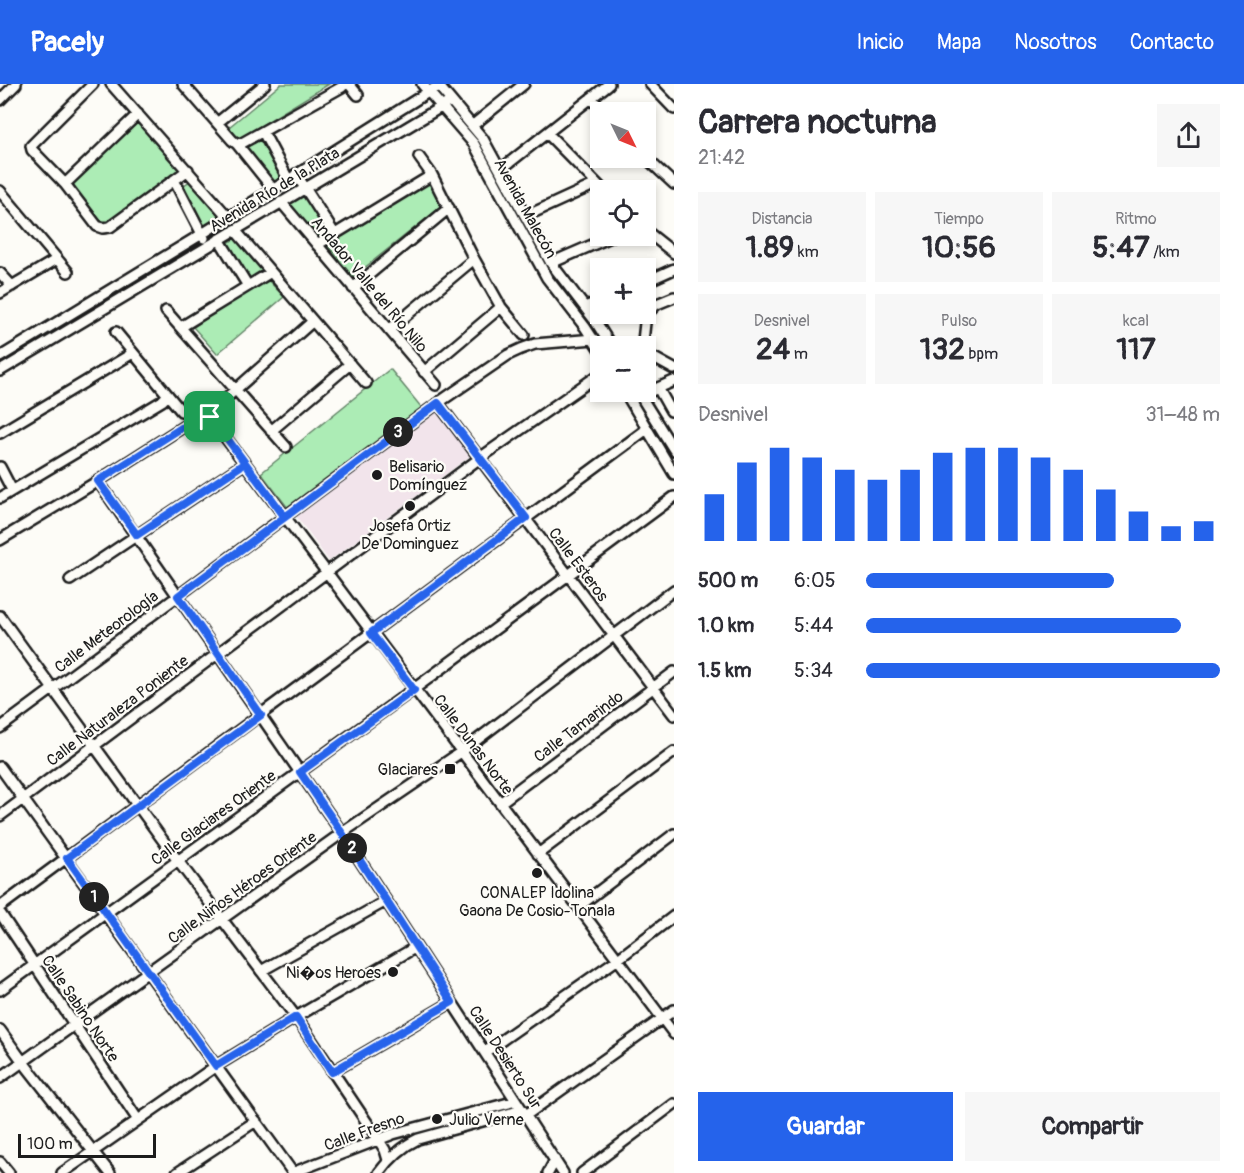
<!DOCTYPE html>
<html lang="es">
<head>
<meta charset="utf-8">
<style>
  :root { --surface:#fff; --page:#f7f7f7; --text:#2b2b33; --muted:#7c7c81; --accent:#2563eb }
  body { margin:0; font-family:Pangolin,sans-serif; background:var(--page); color:var(--text); height:100vh; display:flex; flex-direction:column; font-size:22px; white-space:nowrap }
  * { box-sizing:border-box; margin:0 }
  p { font-size:20px; color:var(--muted) }
  .icon { flex:none; width:33px; height:33px; fill:none; stroke:currentColor; stroke-width:2; stroke-linecap:round; stroke-linejoin:round }
  .map { position:relative; flex:1; overflow:hidden }
  .side { display:flex; flex-direction:column; background:var(--surface); width:570px }
  .side>* { flex:none }
  .needle { width:39px; rotate:133deg }
  .fabs { position:absolute; left:590px; top:18px; display:grid; gap:12px }
  .fabs a { display:grid; place-items:center; width:66px; height:66px; border-radius:0px; background:var(--surface); box-shadow:0 3px 9px #0003; font-size:30px }
  .scale { position:absolute; left:18px; bottom:15px; width:138px; box-sizing:border-box; padding-left:6px; border:3px solid #1c1c1c; border-top:0; font-size:16px; line-height:21px; white-space:nowrap; color:#1c1c1c; -webkit-text-stroke:4px #fdfcf7; paint-order:stroke }
  .pin { position:absolute; display:grid; place-items:center; width:51px; height:51px; color:#fff; margin:-26px; border-radius:12px; box-shadow:0 3px 9px #0006 }
  .km { position:absolute; width:30px; height:30px; margin:-15px; border-radius:50%; background:#222; color:#fff; font-size:16px; line-height:30px; text-align:center }
  .round { display:grid; place-items:center; flex:none; width:63px; height:63px; border-radius:0px; background:var(--page) }
  .headline { display:flex; align-items:center; justify-content:space-between; height:102px; padding:0 24px }
  h1 { font-size:33px; font-weight:800; line-height:45px }
  .metrics { display:grid; grid-template-columns:repeat(3,1fr); gap:9px; height:102px; padding:6px 24px }
  .metrics div { display:grid; align-content:center; border-radius:0px; background:var(--page); text-align:center }
  .metrics b { font-size:30px; font-weight:800 }
  .metrics small { font-size:16px; font-weight:400 }
  .metrics p { font-size:16px }
  .chart { height:168px; padding:12px 24px }
  .chart p { display:flex; justify-content:space-between }
  .chart svg { width:100%; height:108px; margin-top:6px; stroke:var(--accent); stroke-width:6 }
  .button { display:flex; gap:12px; margin-top:auto; padding:12px 24px }
  .button a { flex:1; height:69px; border-radius:0px; background:var(--accent); color:#fff; font-size:24px; font-weight:800; line-height:69px; text-align:center }
  .button a+a { background:var(--page); color:var(--text) }
  ul { padding:0 24px; list-style:none; font-size:20px }
  li { display:grid; grid-template-columns:96px 72px 1fr; align-items:center; height:45px }
  li i { height:15px; border-radius:8px; background:var(--accent) }
  header { display:flex; align-items:center; gap:36px; box-sizing:border-box; height:84px; padding:0 30px; background:var(--accent); color:#fff }
  header strong { font-size:28px }
  nav { display:flex; gap:33px; margin-inline-start:auto; font-size:21px }
  main { display:flex; flex:1; min-height:0 }
  .map>svg:first-child { display:block }
  .built { fill:#f2e4eb }
  .green { fill:#acecb5; stroke:#648468; stroke-width:1.5 }
  .lines { fill:none; stroke-linecap:round; stroke-linejoin:round }
  .minor-casing { stroke:#1c1c1c; stroke-width:14 }
  .minor { stroke:#fdfcf7; stroke-width:9 }
  .route-casing { stroke:#fff; stroke-width:12 }
  .route { stroke:#2563eb; stroke-width:8 }
  .poi-dot { fill:#1c1c1c; stroke:#fdfcf7; stroke-width:2 }
  .labels { text-anchor:middle; stroke-width:4.5; stroke-linejoin:round; paint-order:stroke }
  .street-label { font-size:16px; fill:#1c1c1c; stroke:#fdfcf7 }
  .poi-label { font-size:16px; fill:#1c1c1c; stroke:#fdfcf7; text-anchor:start }
</style>
</head>
<body>
<header>
<strong>Pacely</strong>
<nav><a>Inicio</a><a>Mapa</a><a>Nosotros</a><a>Contacto</a></nav>
</header>
<main>
<div class="map">
<svg width="674" height="1089" viewBox="0 0 674 1089">
  <rect width="100%" height="100%" fill="#fdfcf7"/>
  <filter id="ink" filterUnits="userSpaceOnUse"><feTurbulence type="fractalNoise" baseFrequency=".0167" numOctaves="2"/><feDisplacementMap in="SourceGraphic" scale="12" xChannelSelector="R" yChannelSelector="G"/><feConvolveMatrix kernelMatrix="1 2 1 2 8 2 1 2 1" color-interpolation-filters="sRGB"/></filter>
  <g filter="url(#ink)">
    <path class="built" d="M437,327L470,372L329,477L296,432Z"/>
    <path class="green" d="M281,0H329L239,55L229,43Z
      M138,38L181,87L108,138L101,137L73,105V98Z
      M263,54L284,94L275,100L245,64Z
      M191,96L221,132L204,144L183,102Z
      M430,98L442,122L353,193L327,161Z
      M304,111L328,147L317,154L289,121Z
      M237,153L265,186L250,196L227,160Z
      M267,195L284,213L217,270L193,243Z
      M390,285L422,324L288,424L261,389Z"/>
    <g class="lines">
      <g class="minor-casing">
        <path id="minor" d="M93,0L31,62L32,66L65,100L97,142L103,144L110,143L188,86
          M111,0L228,133
          M183,0L232,56L237,60L273,105
          M349,0L358,11
          M422,0L474,60L547,194L585,243L600,266
          M437,0L483,55L551,179L596,238L611,262
          M650,0L674,25
          M591,14L604,28
          M0,16L16,0
          M217,39L265,0
          M472,42L524,0
          M263,48L288,95
          M547,49L603,106
          M237,60L242,59L342,3L344,0
          M419,73L432,91L474,175L501,223L524,251
          M645,73L674,100
          M500,86L609,0
          M296,90L334,149
          M174,96L204,154
          M65,100L138,30
          M0,107L68,188
          M281,118L436,301
          M526,132L596,100
          M235,146L366,299
          M645,146L674,169
          M219,155L248,202
          M317,161L432,91
          M551,179L613,152
          M0,189L12,202
          M645,198L674,185
          M353,204L449,124
          M0,209L57,175
          M585,223L600,217
          M166,227L286,363
          M181,243L271,188
          M389,246L474,175
          M116,248L181,327
          M643,257L646,230L657,220L674,213
          M0,273L202,150L441,0
          M654,274L674,285
          M0,287L451,17
          M424,288L501,223
          M658,304L671,327L674,325
          M625,308L674,390
          M638,308L674,366
          M635,314L674,297
          M438,319L674,631
          M216,323L313,237
          M271,347L350,280
          M0,349L133,269
          M0,383L12,406
          M98,397L342,749L563,1089
          M0,414L162,317L168,311
          M0,456L98,397L200,332L204,331L210,333L674,950
          M70,496L245,379
          M0,532L178,777L296,933L378,1055L385,1066L388,1076
          M0,644L438,319L508,271L521,265L535,260L594,255
          M0,683L293,1089
          M500,719L674,588
          M0,732L480,374L600,290
          M538,770L674,668
          M0,823L647,345
          M578,823L674,750
          M0,829L138,1036
          M261,887L386,817
          M0,906L414,605L674,413
          M0,946L23,978L110,1089
          M485,968L618,875L674,832
          M332,988L452,918
          M0,994L342,749L461,668L674,506
          M526,1031L674,926
          M0,1078L9,1089
          M62,1089L216,982L296,933L416,863
          M177,1089L256,1037
          M292,1089L393,1050L516,1017
          M379,1089C390,1074 401,1063 418,1055L522,1026
          M548,1089L555,1076
          M582,1089L674,1020"/>
      </g>
      <use href="#minor" class="minor"/>
    </g>
  </g>
  <g class="lines" filter="url(#ink)">
    <g class="route-casing">
      <path id="route" d="M210,333L212,334L285,433L178,512L261,631L67,774L216,982L296,933L332,988L452,918L342,749L300,688L414,606L371,549L526,434L438,319L285,433L245,379L137,451L98,397L200,332L204,331L210,333"/>
    </g>
    <use href="#route" class="route"/>
  </g>
  <g class="poi-dot">
    <circle cx="377" cy="391" r="6"/>
    <circle cx="410" cy="422" r="6"/>
    <rect x="444" y="679" width="12" height="12" rx="3"/>
    <circle cx="537" cy="789" r="6"/>
    <circle cx="393" cy="888" r="6"/>
    <circle cx="437" cy="1035" r="6"/>
  </g>
  <g class="labels">
    <g class="street-label">
      <text transform="translate(274 105) rotate(-31)" y="6">Avenida Río de la Plata</text>
      <text transform="translate(526 124) rotate(61)" y="6">Avenida Malecón</text>
      <text transform="translate(370 200) rotate(50)" y="6">Andador Valle del Río Nilo</text>
      <text transform="translate(579 480) rotate(53)" y="6">Calle Esteros</text>
      <text transform="translate(106 547) rotate(-37)" y="6">Calle Meteorología</text>
      <text transform="translate(117 626) rotate(-37)" y="6">Calle Naturaleza Poniente</text>
      <text transform="translate(578 642) rotate(-37)" y="6">Calle Tamarindo</text>
      <text transform="translate(474 660) rotate(53)" y="6">Calle Dunas Norte</text>
      <text transform="translate(213 733) rotate(-36)" y="6">Calle Glaciares Oriente</text>
      <text transform="translate(242 803) rotate(-36)" y="6">Calle Niños Héroes Oriente</text>
      <text transform="translate(81 924) rotate(56)" y="6">Calle Sabino Norte</text>
      <text transform="translate(506 973) rotate(57)" y="6">Calle Desierto Sur</text>
      <text transform="translate(364 1047) rotate(-20)" y="6">Calle Fresno</text>
    </g>
    <g class="poi-label">
      <text x="389" y="388">Belisario<tspan x="389" dy="18">Domínguez</tspan></text>
      <text x="410" y="447" text-anchor="middle">Josefa Ortiz<tspan x="410" dy="18">De Dominguez</tspan></text>
      <text x="438" y="691" text-anchor="end">Glaciares</text>
      <text x="537" y="814" text-anchor="middle">CONALEP Idolina<tspan x="537" dy="18">Gaona De Cosio-Tonala</tspan></text>
      <text x="381" y="894" text-anchor="end">Ni�os Heroes</text>
      <text x="449" y="1041">Julio Verne</text>
    </g>
  </g>
</svg>
<div class="fabs">
<a><svg class="needle" viewBox="-14 -14 28 28"><path d="M0-13l5 13h-10z" fill="#e53935"/><path d="M0 13l5-13h-10z" fill="#7c7c81"/></svg></a>
<a><svg class="icon" aria-label="locate" viewBox="0 0 24 24"><circle cx="12" cy="12" r="6"/><path d="M12 2v4M12 18v4M2 12h4M18 12h4"/></svg></a>
<a>+</a>
<a>−</a>
</div>
<div class="scale">100 m</div>
<div class="pin" style="left:210px;top:333px;background:#1e9e55"><svg class="icon" aria-label="arrive" viewBox="0 0 24 24"><path d="M6 21V4h12l-3 4 3 4H6"/></svg></div>
<b class="km" style="left:94px;top:813px">1</b>
<b class="km" style="left:352px;top:764px">2</b>
<b class="km" style="left:398px;top:348px">3</b>
</div>
<section class="side">
<div class="headline"><div><h1>Carrera nocturna</h1><p>21:42</p></div><a class="round"><svg class="icon" aria-label="share" viewBox="0 0 24 24"><path d="M12 15V3M7 8l5-5 5 5M5 13v7h14v-7"/></svg></a></div>
<div class="metrics">
<div><p>Distancia</p><b>1.89<small> km</small></b></div>
<div><p>Tiempo</p><b>10:56</b></div>
<div><p>Ritmo</p><b>5:47<small> /km</small></b></div>
</div>
<div class="metrics">
<div><p>Desnivel</p><b>24<small> m</small></b></div>
<div><p>Pulso</p><b>132<small> bpm</small></b></div>
<div><p>kcal</p><b>117</b></div>
</div>
<div class="chart"><p><span>Desnivel</span>31–48 m</p>
<svg viewBox="0 0 160 44" preserveAspectRatio="none"><path d="M5 44V25M15 44V12M25 44V6M35 44V10M45 44V15M55 44V19M65 44V15M75 44V8M85 44V6M95 44V6M105 44V10M115 44V15M125 44V23M135 44V32M145 44V38M155 44V36"/></svg>
</div>
<ul>
<li><b>500 m</b>6:05<i style="width:70%"></i></li>
<li><b>1.0 km</b>5:44<i style="width:89%"></i></li>
<li><b>1.5 km</b>5:34<i style="width:100%"></i></li>
</ul>
<div class="button"><a>Guardar</a><a>Compartir</a></div>
</section>
</main>
</body>
</html>
